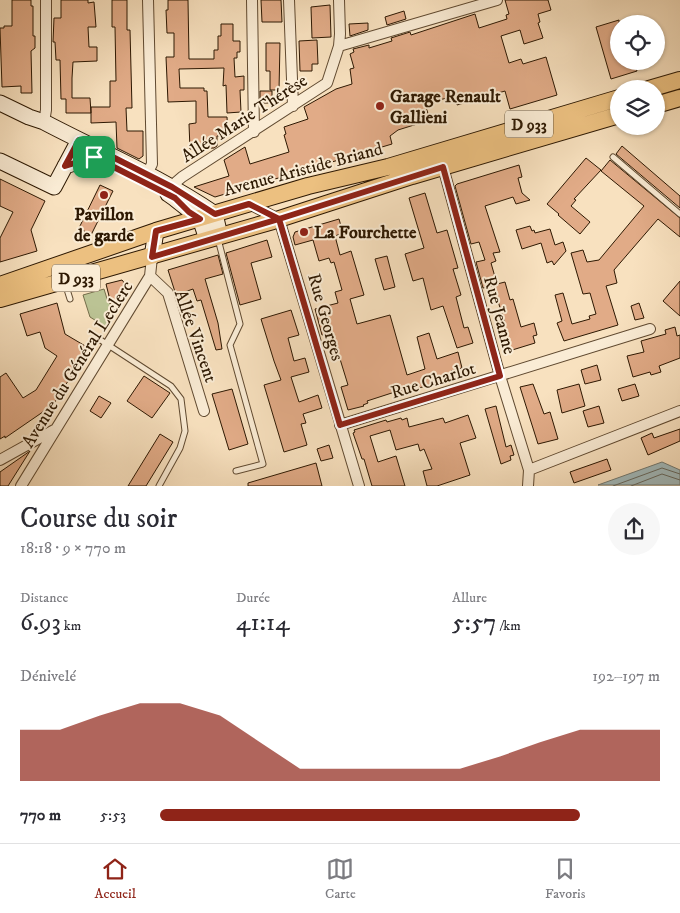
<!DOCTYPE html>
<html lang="fr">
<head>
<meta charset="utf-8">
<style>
  :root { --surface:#fff; --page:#f7f7f7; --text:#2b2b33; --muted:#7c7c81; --line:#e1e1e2; --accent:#8f2418 }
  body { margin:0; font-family:"IM FELL DW Pica",serif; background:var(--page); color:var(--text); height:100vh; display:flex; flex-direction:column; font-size:19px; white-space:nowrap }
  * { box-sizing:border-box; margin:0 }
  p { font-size:16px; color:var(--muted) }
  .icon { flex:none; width:28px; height:28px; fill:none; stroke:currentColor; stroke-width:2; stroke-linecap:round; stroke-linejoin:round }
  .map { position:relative; height:486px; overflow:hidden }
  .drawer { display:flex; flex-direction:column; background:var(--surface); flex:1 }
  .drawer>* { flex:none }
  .controls { position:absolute; left:610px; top:15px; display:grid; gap:10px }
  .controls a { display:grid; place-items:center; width:55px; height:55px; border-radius:50%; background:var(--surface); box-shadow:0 1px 4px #0004; font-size:25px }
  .pin { position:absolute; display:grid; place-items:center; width:42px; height:42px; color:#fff; margin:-21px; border-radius:10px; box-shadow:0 2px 8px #0006 }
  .round { display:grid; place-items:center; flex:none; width:52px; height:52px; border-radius:26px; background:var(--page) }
  .summary { display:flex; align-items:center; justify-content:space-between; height:85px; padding:0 20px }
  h1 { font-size:28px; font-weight:600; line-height:38px }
  .figures { display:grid; grid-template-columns:repeat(3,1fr); gap:8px; height:85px; padding:5px 20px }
  .figures div { display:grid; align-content:center }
  .figures b { font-size:25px; font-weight:600 }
  .figures small { font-size:14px; font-weight:400 }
  .figures p { font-size:14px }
  .chart { height:140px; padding:10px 20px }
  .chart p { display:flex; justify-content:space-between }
  .chart svg { width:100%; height:90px; margin-top:5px; fill:var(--accent); opacity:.7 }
  ul { padding:0 20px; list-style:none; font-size:16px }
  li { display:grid; grid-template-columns:80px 60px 1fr; align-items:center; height:38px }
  li i { height:12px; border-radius:6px; background:var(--accent) }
  .menu { display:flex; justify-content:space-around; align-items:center; height:70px; border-top:1px solid var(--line); background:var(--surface); font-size:14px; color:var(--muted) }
  .menu a { display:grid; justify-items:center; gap:2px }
  .menu .current { color:var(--accent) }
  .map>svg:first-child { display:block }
  .green { fill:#bbc394; stroke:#746e4b }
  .water { fill:#a2bbbd; stroke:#737a72 }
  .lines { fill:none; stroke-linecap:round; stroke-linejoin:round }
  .shore { stroke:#686a60; stroke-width:1 }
  .building { fill:#e1ab87; stroke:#2d1802 }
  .lane-casing { stroke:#604a31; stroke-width:7 }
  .street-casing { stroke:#604a31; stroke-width:12 }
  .secondary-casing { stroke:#2d1802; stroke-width:17 }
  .primary-casing { stroke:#2d1802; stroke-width:18 }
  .lane { stroke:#faecd5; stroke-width:5 }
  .street { stroke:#faecd5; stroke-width:10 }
  .secondary { stroke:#faecd5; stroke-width:15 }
  .primary { stroke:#ecc080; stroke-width:16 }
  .route-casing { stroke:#fff; stroke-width:10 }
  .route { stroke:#8f2418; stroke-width:6 }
  .poi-dot { fill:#8f2418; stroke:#faecd5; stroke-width:2 }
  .labels { text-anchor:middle; stroke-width:4; stroke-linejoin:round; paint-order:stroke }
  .shield { fill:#faecd5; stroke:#6a5841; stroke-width:1 }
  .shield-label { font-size:16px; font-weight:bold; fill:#2d1802 }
  .poi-label { font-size:18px; font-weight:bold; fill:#2d1802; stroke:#faecd5; text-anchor:start }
  .street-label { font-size:18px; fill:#2d1802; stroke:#faecd5 }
</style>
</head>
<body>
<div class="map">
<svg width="680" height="486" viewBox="0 0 680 486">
  <rect width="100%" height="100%" fill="#f8e1bf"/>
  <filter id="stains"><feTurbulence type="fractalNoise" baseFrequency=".004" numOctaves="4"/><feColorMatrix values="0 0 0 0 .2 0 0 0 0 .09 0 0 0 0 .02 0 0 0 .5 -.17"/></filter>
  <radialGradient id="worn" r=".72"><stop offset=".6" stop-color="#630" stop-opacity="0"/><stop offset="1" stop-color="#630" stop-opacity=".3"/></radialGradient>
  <path class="green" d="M104,289L108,302L112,305L111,307L117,311L106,327L90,317L83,295Z"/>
  <path class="water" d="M662,462L680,470V485H598Z"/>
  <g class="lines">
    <path class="shore" d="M613,486L662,468L680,474
      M631,486L662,474L680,480"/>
  </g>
  <path class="building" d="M12,0H31V6H33V36H35V48L31,51L32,93H21V86L2,87L0,28H4V26H12Z
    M61,0H88V3L94,2L96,27H88L89,47H97V61L73,62L72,78V98H90L91,113H66V99H61L60,60H56L55,42H53L54,18H61Z
    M112,0H127V30H130L132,108H126L127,131H143V156L139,159L117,148L116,122L91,123V107H110V81H116L115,27H112Z
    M168,0H188L189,59H214V50H218V36H221V24H233V41H240V52H237V58H234L235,77L244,76V90H240L241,112L227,113L226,85L223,86L224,68L179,69L180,88H204V91H207L208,117H227L228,135L217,136V146L214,148L190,149L189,124L196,123V101L168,102L166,57H174V33H167L166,10H168Z
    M261,0H281L282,22H262Z
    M505,0H548L551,10L538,14L540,22L538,23L543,38L524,44L520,30L501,36L509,63L521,59L523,64L546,57L557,95L510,109L505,91L457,105L454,96L425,104L430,120L398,130L390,136L392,144L215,197L194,187L229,176L224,160L245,147L250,164L289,152L284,135L286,134L284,127L308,119L304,107L336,89L352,84L350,69L354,68L350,54L354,52L353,49L369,45V48L392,41L391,38L410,32L411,35L475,14L479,28L507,19L506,15L509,14Z
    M330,5L331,37L312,38L311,7Z
    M404,11L406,19L387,25L385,17Z
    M619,20V61H634L637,71L611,79L596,27Z
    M368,23V30L350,36L349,24Z
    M317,40L318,64H312V71H300L299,41Z
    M266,43H280L279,90H270V71H266Z
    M260,91H272V103H260Z
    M622,146L680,196V208L616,154Z
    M586,158L601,170L574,199L576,200L571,206L590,222L580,234L558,215L559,214L547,204Z
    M610,160L680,218V237L658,219L614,270L617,283L606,286L618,325L564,341L557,323L562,321L555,295L563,293L572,324L590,319L589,316L596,314L590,293L583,294L571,253L583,250L587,262L599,260L644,206L601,171Z
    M519,165L522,177L518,178L522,193L530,200L516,204L513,197L485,206L500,252L493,253L496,261L491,263L497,284L505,282L510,300L513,299L521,327L534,323L537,335L533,336L535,343L509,351L501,325L505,323L493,286L483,288L476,262L485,260L479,242L471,244L455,186L457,184Z
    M0,179L45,201L31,230L37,251L0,262V238L13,212L0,206Z
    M100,185L113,191L91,235L79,228Z
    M425,193L437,233L447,230L458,268L453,269L461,295L456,297L464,328L468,327L473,343L457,348L443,306L431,310L423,278L413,281L405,254L424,248L409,198Z
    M339,219L343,233L335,236L340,255L351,251L364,295L350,299L357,324L390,315L407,375L425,369L417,337L429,333L437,359L458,352L462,368L451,371L453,378L402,393L401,390L367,401L368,403L363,405L364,406L348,410L341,387L348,385L340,359L337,360L329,333L322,335L315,309L338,303L335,292L342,290L334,262L331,263L329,258L319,261L313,240L295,245L293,237L295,232Z
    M530,226L532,231L534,230L535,233L550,229L555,245L563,242L566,251L554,265L552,261L547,263L541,243L522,249L516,230Z
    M267,240L272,257L251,263L261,299L240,305L226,253Z
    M218,255L223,274L205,279L218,323L222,349L216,350L201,300L197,301L193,289L176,295L168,270Z
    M387,256L395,287L384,290L375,259Z
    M122,280L130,290L118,309L108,302L109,296L106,284Z
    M680,281V316L663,301Z
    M57,303L65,334L92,350L83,364L80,362L53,405L5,438V436L0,439V377L6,373L23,398L36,390L57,356L45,348L40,332L27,336L20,314Z
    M639,303L644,318L635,320L631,306Z
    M291,310L299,335L288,338L294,361L305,358L309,372L291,377L299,402L318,395L322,408L303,414L306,423L301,424L307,445L284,452L264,385L281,380L274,361L261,319Z
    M675,327L677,336L680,335V358L659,366L661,372L651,375L650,372L633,377L627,356L644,352L641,341L666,334L665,330Z
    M597,365L601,380L585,384L581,370Z
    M144,376L170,393L152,418L127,401Z
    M533,384L544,414L550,412L558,439L538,444L520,387Z
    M579,384L585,406L562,413L557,390Z
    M635,384L639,396L622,401L618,389Z
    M232,389L248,444L229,450L212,394Z
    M99,396L111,403L101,418L90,411Z
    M496,406L506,447L511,445L514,455L510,456L511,460L501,464L485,409Z
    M599,406L604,423L588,427L583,411Z
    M468,415L476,438L460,443L470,475L437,486H427L423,471L432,469L424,449L420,451L418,444L396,450L390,430L370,436L378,462L396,456L405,486H372L364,459H362L353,433L355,432L354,430L386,420L387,422L401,418L402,420L407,418L409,427L443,418L445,423Z
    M680,429V441L648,455L641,438L652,433L654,438Z
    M160,434L173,442L146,486H128Z
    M329,445L333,458L321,461L317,449Z
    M30,451L8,486H0V472Z
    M607,459L611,470L574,483L570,472Z
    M316,463L322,486H248V483Z"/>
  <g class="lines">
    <g class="lane-casing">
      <path id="lane" d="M613,157L680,214
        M218,239L240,324L230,345L263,464L236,471
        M65,283L70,299
        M99,339L171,386L181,399L185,431L180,448L159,486"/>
    </g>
    <g class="street-casing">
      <path id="street" d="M252,0L254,132
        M289,0L293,106
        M339,46L497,0
        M44,122L46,110V0
        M443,167L500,376L529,470
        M147,174L152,164L148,0
        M168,189L182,177L327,83L339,46L340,34L339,0
        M249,204L279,219L359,486
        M150,276L168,293L204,411
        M340,425L650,329
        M0,460L54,430
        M21,486L150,276L152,257
        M528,486L529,470L680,411"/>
    </g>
    <g class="secondary-casing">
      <path id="secondary" d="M0,103L29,117L44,122C101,152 161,177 215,214L218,227V237
        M0,161L54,187L79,140
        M65,166L94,157L108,164
        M168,194C172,196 199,218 200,220C203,226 205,234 207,240
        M152,257L156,231"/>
    </g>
    <g class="primary-casing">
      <path id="primary" d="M649,89L680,80
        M656,105L680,98
        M0,285L156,231L308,186L388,167L619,98
        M0,299L273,221L412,176L619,115"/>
    </g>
    <use href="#lane" class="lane"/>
    <use href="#street" class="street"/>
    <use href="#secondary" class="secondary"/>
    <use href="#primary" class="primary"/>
  </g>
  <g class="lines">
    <g class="route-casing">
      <path id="route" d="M94,157L175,198L189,212L200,219L156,231L152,257L279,219L340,425L500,376L443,167L279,219L249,204L215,214L172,187L79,140L65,166L94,157"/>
    </g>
    <use href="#route" class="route"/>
  </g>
  <g class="poi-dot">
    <circle cx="380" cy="106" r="5"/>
    <circle cx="104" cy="195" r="5"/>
    <circle cx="304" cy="232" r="5"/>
  </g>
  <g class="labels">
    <g class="shield">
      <rect x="505" y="110.5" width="48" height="27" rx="4"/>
      <rect x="52" y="264.5" width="48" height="27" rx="4"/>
    </g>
    <g class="shield-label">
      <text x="529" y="130">D 933</text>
      <text x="76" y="284">D 933</text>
    </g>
    <g class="poi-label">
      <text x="390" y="102">Garage Renault<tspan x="390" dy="21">Gallieni</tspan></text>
      <text x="104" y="220" text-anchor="middle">Pavillon<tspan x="104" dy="21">de garde</tspan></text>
      <text x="314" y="238">La Fourchette</text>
    </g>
    <g class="street-label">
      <text transform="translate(244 118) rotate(-33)" y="6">Allée Marie Thérèse</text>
      <text transform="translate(303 169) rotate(-15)" y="6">Avenue Aristide Briand</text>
      <text transform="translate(500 315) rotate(75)" y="6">Rue Jeanne</text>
      <text transform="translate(326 317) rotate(74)" y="6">Rue Georges</text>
      <text transform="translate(196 336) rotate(71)" y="6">Allée Vincent</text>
      <text transform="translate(77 364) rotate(-58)" y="6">Avenue du Général Leclerc</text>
      <text transform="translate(433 380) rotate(-17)" y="6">Rue Charlot</text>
    </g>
  </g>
  <rect width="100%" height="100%" filter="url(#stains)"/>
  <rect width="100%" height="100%" fill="url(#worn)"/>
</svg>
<div class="controls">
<a><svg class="icon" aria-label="locate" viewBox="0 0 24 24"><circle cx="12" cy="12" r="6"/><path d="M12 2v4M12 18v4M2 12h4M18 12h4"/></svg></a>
<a><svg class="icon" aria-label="layers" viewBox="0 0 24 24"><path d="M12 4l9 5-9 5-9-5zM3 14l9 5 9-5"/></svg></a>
</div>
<div class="pin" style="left:94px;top:157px;background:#1e9e55"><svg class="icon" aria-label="arrive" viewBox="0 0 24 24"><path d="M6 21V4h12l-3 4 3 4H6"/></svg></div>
</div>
<section class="drawer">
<div class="summary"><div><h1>Course du soir</h1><p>18:18 · 9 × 770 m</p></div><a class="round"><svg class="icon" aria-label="share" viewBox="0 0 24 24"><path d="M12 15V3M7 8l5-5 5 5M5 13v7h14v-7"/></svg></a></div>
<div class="figures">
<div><p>Distance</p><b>6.93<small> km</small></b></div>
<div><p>Durée</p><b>41:14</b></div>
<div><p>Allure</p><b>5:57<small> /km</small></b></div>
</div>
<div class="chart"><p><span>Dénivelé</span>192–197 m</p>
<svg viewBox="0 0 160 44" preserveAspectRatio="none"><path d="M0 44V19L10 19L20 12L30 6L40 6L50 12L60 25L70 38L80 38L90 38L100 38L110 38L120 32L130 25L140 19L150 19L160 19V44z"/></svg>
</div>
<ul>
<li><b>770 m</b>5:53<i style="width:84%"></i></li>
</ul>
</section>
<nav class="menu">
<a class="current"><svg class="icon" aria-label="home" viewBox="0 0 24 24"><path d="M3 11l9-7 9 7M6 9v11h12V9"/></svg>Accueil</a>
<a><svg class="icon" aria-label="map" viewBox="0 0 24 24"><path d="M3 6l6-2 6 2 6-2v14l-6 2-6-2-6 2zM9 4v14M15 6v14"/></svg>Carte</a>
<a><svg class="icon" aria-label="saved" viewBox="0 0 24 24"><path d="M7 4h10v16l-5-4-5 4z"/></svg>Favoris</a>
</nav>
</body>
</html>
